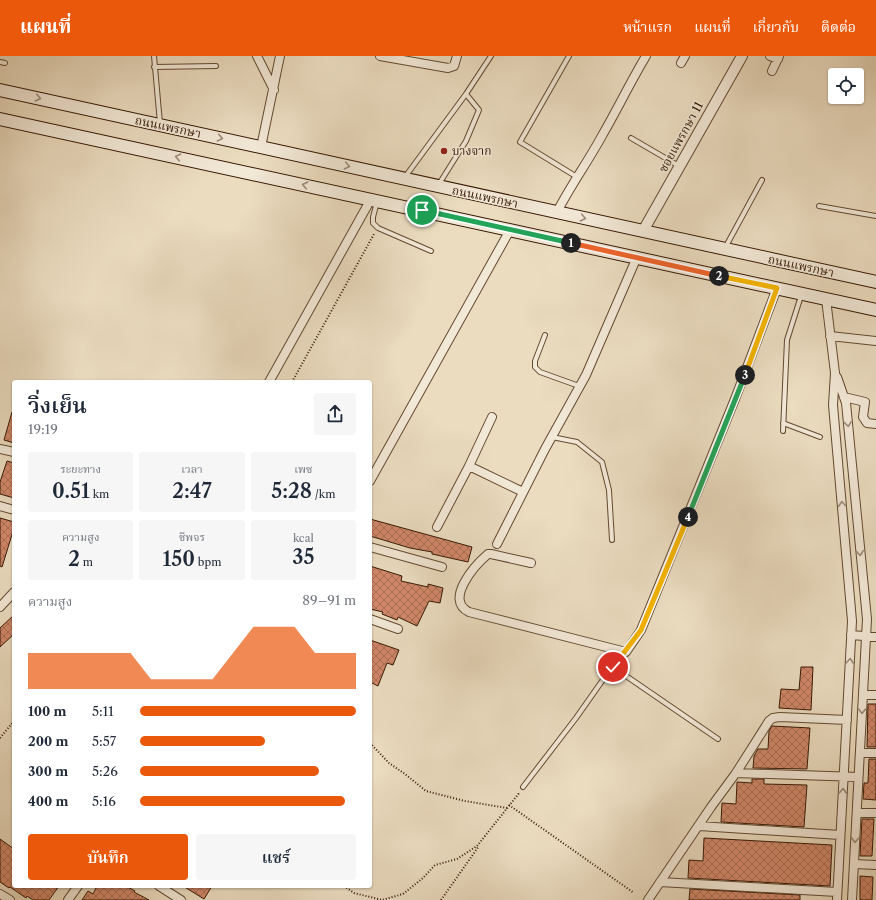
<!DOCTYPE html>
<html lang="th">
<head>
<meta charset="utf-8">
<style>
  :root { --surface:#fff; --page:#f6f6f7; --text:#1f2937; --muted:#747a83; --accent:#ea580c }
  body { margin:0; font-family:"Libre Caslon Text","Noto Serif Thai",serif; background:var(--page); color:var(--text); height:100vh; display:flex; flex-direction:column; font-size:15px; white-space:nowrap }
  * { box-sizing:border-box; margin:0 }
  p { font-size:13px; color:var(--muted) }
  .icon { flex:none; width:22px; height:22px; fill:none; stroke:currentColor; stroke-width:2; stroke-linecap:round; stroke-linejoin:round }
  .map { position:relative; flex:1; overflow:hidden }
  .sheet { position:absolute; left:12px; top:324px; width:360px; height:508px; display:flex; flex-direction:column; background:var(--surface); border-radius:4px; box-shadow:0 1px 3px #0004 }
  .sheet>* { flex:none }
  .controls { position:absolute; left:828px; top:12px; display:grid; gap:8px }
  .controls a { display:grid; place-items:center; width:36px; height:36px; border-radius:4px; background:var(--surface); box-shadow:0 1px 3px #0004; font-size:20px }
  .pin { position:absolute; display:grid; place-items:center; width:34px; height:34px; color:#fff; margin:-17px; border:2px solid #fff; border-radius:50%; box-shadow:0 1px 4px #0007 }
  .km { position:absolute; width:20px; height:20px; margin:-10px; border-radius:50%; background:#222; color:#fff; font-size:11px; line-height:20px; text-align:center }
  .round { display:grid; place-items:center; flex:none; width:42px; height:42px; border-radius:4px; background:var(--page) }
  .summary { display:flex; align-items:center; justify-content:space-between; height:68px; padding:0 16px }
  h1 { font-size:22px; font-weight:600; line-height:30px }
  .metrics { display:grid; grid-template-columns:repeat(3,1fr); gap:6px; height:68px; padding:4px 16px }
  .metrics div { display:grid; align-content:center; border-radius:4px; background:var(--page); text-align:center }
  .metrics b { font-size:20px; font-weight:600 }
  .metrics small { font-size:11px; font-weight:400 }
  .metrics p { font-size:11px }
  .chart { height:112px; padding:8px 16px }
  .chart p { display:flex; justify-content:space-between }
  .chart svg { width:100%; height:72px; margin-top:4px; fill:var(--accent); opacity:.7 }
  .button { display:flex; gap:8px; margin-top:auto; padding:8px 16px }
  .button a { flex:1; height:46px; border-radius:4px; background:var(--accent); color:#fff; font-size:16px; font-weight:600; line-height:46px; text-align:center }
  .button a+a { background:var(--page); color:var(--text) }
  ul { padding:0 16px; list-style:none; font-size:13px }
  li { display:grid; grid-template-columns:64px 48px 1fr; align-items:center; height:30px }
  li i { height:10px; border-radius:5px; background:var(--accent) }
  header { display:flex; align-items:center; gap:24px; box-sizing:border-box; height:56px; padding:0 20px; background:var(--accent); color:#fff }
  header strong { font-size:19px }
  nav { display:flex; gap:22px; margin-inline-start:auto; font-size:14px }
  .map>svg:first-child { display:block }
  .building { fill:url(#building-cross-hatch); stroke:#361904 }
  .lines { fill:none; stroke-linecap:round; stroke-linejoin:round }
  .service-casing { stroke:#634a33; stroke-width:6 }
  .minor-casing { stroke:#634a33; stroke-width:10 }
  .tertiary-casing { stroke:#634a33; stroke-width:12 }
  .secondary-casing { stroke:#361904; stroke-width:14 }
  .path { stroke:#361904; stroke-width:2; stroke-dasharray:1 2; stroke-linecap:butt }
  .service { stroke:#f2e8d6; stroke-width:4 }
  .minor { stroke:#f2e8d6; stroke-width:8 }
  .tertiary { stroke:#f2e8d6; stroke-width:10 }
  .secondary { stroke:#f2e8d6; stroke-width:12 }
  .oneway { stroke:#9d8b78 }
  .split-1-casing { stroke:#fff; stroke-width:8 }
  .split-2-casing { stroke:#fff; stroke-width:8 }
  .split-3-casing { stroke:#fff; stroke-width:8 }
  .split-4-casing { stroke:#fff; stroke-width:8 }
  .split-5-casing { stroke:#fff; stroke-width:8 }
  .split-1 { stroke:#22a559; stroke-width:5 }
  .split-2 { stroke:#f0652b; stroke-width:5 }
  .split-3 { stroke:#f5b400; stroke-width:5 }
  .split-4 { stroke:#22a559; stroke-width:5 }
  .split-5 { stroke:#f5b400; stroke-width:5 }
  .poi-dot { fill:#8f2418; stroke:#f2e8d6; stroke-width:1.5 }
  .labels { text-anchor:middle; stroke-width:3; stroke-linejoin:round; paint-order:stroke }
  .street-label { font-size:12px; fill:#361904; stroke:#f2e8d6 }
  .poi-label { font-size:12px; fill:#361904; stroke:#f2e8d6; text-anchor:start }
</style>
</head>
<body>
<header>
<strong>แผนที่</strong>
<nav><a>หน้าแรก</a><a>แผนที่</a><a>เกี่ยวกับ</a><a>ติดต่อ</a></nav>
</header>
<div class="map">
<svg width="876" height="844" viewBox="0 0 876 844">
  <defs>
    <pattern id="building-cross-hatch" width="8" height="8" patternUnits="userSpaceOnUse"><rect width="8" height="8" fill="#d1886a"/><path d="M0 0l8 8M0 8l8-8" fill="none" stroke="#aa6e55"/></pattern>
  </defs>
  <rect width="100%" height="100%" fill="#ebdcc0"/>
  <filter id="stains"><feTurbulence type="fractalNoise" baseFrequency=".005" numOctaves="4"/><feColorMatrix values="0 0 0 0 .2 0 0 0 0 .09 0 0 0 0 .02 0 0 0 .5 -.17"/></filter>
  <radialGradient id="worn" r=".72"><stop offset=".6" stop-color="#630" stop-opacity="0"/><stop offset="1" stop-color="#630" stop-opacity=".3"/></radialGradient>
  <path class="building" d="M12,356H14V387L4,384Z
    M7,405L14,407V442L0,438V426Z
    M0,462L14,466V472L2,511L0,510Z
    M370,463L472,491L468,506L432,498V496L410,492L370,480Z
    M370,510L402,520L401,525L428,531V528L443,532L440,547L429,545L417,570L398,561L397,564L382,558L383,556L370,553Z
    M14,559V578L0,591V572Z
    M370,584L399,594L393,609L387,607L378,630L370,626Z
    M801,611H813L811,654L779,652L781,633L799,634Z
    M868,648H876V691H867Z
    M772,670L810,672L807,713L753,712L754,700L758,693H768L769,675Z
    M869,703H876V744L863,743L864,727H868Z
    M752,723H764V728L807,729L804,771L721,766L722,747L736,748L737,726L752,727Z
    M862,763H874L872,800H860Z
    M704,782L832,789L830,830L688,822L689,804L703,805Z
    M0,783L14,793V830H59L49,844H33L27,840L26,842L10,831L9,832L0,826Z
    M860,820L873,821L872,844H860Z
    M97,830H126L135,835L134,836L149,844H82L88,835L93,838Z
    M183,830H212L204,843Z
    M690,833L800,839V844H689Z"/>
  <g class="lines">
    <g class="service-casing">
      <path id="service" d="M154,0L160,67
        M569,0L520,86L577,121
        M0,6L5,7
        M154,11L216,10
        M631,82L679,110
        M405,121L466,38L491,0
        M439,128L466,85L479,54L466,38
        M377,146L373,161V167L378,172L431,195
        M819,150L876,160
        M725,192L762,124
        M545,279L535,305V311L540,316L579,330
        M783,367L820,381
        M783,375L787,284L801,240
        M552,381L577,386L602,406L609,434L612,484
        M613,611L718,683
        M523,731L576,662L607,618L626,596"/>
    </g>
    <g class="minor-casing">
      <path id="minor" d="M257,0L274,34
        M380,0L448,12L454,10L457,0
        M770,0L778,3
        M681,7L685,0
        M772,15L779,0
        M261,91L280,0
        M557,156C571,129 589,104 603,78C618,52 631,25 646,0
        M826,243L835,317L833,349L852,565L837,844
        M830,280L876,285
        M837,321L846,347L867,563L852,844
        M269,326L371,143
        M844,341L865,346L863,361L867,367L876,368
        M0,393L14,396
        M469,410L492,361
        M370,425L510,174
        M0,450L14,454
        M437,471L469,410L523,436
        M497,488L545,393L586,319L637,201
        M370,491L442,511
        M531,507L491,498H488C475,509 444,544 469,556L626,596L641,574L735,343L777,232
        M0,551L14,536
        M370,563L398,573
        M851,579L876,581
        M863,639H876
        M860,697H876
        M736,717L858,721
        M857,757H876
        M699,770L840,779
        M854,808L876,809
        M660,826L837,836
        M159,830L181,844
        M0,838L10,844
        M68,844L78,830
        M648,844L711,751L736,717L769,665L773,662L780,661L847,664"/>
    </g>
    <g class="tertiary-casing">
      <path id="tertiary" d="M643,175L742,0"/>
    </g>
    <g class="secondary-casing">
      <path id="secondary" d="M0,34L876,226
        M0,63L876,254"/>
    </g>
    <path class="path" d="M292,326L374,178
      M0,682L14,665
      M370,687L389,707L405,718L426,735L465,745L507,752
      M509,749L634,837
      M344,830L354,837L382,844L403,838L423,822L435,809L457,803L477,790L520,736
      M441,844L479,790"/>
    <use href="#service" class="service"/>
    <use href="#minor" class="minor"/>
    <use href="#tertiary" class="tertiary"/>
    <use href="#secondary" class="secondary"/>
  </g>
  <defs><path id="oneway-chevron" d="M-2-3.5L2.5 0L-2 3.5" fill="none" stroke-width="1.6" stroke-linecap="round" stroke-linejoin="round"/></defs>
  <g class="oneway">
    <use href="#oneway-chevron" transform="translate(38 42) rotate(13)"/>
    <use href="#oneway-chevron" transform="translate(220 82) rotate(12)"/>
    <use href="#oneway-chevron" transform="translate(178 101) rotate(-168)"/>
    <use href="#oneway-chevron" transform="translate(347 110) rotate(12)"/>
    <use href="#oneway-chevron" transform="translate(305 129) rotate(-168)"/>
    <use href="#oneway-chevron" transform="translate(583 162) rotate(12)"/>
    <use href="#oneway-chevron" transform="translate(848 368) rotate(84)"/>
    <use href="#oneway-chevron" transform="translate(842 448) rotate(-95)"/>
    <use href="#oneway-chevron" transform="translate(860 497) rotate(84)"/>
    <use href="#oneway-chevron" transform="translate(850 605) rotate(-87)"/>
    <use href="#oneway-chevron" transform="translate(862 655) rotate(92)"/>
    <use href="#oneway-chevron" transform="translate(843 735) rotate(-87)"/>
    <use href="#oneway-chevron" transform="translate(855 784) rotate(93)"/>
  </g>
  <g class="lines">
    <g class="split-1-casing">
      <path id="split-1" d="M422,154L571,187"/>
    </g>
    <g class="split-2-casing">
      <path id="split-2" d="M571,187L719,220"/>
    </g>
    <g class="split-3-casing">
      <path id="split-3" d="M719,220L777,232L745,319"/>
    </g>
    <g class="split-4-casing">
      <path id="split-4" d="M688,461L745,319"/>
    </g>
    <g class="split-5-casing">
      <path id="split-5" d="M613,611L641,574L688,461"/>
    </g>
    <use href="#split-1" class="split-1"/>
    <use href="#split-2" class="split-2"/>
    <use href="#split-3" class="split-3"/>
    <use href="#split-4" class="split-4"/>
    <use href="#split-5" class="split-5"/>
  </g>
  <circle class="poi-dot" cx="444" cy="95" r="4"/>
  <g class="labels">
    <g class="street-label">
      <text transform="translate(168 71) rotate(12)" y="4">ถนนแพรกษา</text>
      <text transform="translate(681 81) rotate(-61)" y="4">ซอยแพรกษา 11</text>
      <text transform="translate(485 141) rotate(12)" y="4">ถนนแพรกษา</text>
      <text transform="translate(801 210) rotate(12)" y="4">ถนนแพรกษา</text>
    </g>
    <g class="poi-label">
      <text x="452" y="99">บางจาก</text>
    </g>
  </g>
  <rect width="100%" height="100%" filter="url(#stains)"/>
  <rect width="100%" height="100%" fill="url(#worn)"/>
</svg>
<div class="controls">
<a><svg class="icon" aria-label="locate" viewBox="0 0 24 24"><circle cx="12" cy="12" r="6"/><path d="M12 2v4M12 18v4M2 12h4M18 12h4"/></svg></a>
</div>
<div class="pin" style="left:422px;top:154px;background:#1e9e55"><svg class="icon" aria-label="arrive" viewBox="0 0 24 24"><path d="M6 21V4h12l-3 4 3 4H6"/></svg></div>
<div class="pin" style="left:613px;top:611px;background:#d93025"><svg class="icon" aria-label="check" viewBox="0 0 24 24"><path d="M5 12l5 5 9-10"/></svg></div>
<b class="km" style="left:571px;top:187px">1</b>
<b class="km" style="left:719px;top:220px">2</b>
<b class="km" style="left:745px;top:319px">3</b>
<b class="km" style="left:688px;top:461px">4</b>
<section class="sheet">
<div class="summary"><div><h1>วิ่งเย็น</h1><p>19:19</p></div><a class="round"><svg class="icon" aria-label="share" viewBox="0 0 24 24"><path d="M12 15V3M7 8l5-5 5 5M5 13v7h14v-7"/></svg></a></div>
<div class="metrics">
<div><p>ระยะทาง</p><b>0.51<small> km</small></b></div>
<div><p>เวลา</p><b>2:47</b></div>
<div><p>เพซ</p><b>5:28<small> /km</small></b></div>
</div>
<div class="metrics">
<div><p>ความสูง</p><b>2<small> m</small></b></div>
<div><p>ชีพจร</p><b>150<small> bpm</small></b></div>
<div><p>kcal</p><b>35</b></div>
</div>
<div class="chart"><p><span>ความสูง</span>89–91 m</p>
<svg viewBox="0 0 160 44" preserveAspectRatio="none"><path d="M0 44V22L10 22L20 22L30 22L40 22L50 22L60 38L70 38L80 38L90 38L100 22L110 6L120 6L130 6L140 22L150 22L160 22V44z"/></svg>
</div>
<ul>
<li><b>100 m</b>5:11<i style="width:100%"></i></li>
<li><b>200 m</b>5:57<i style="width:58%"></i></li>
<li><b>300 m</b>5:26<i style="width:83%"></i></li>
<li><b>400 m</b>5:16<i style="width:95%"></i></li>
</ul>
<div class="button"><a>บันทึก</a><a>แชร์</a></div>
</section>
</div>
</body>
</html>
